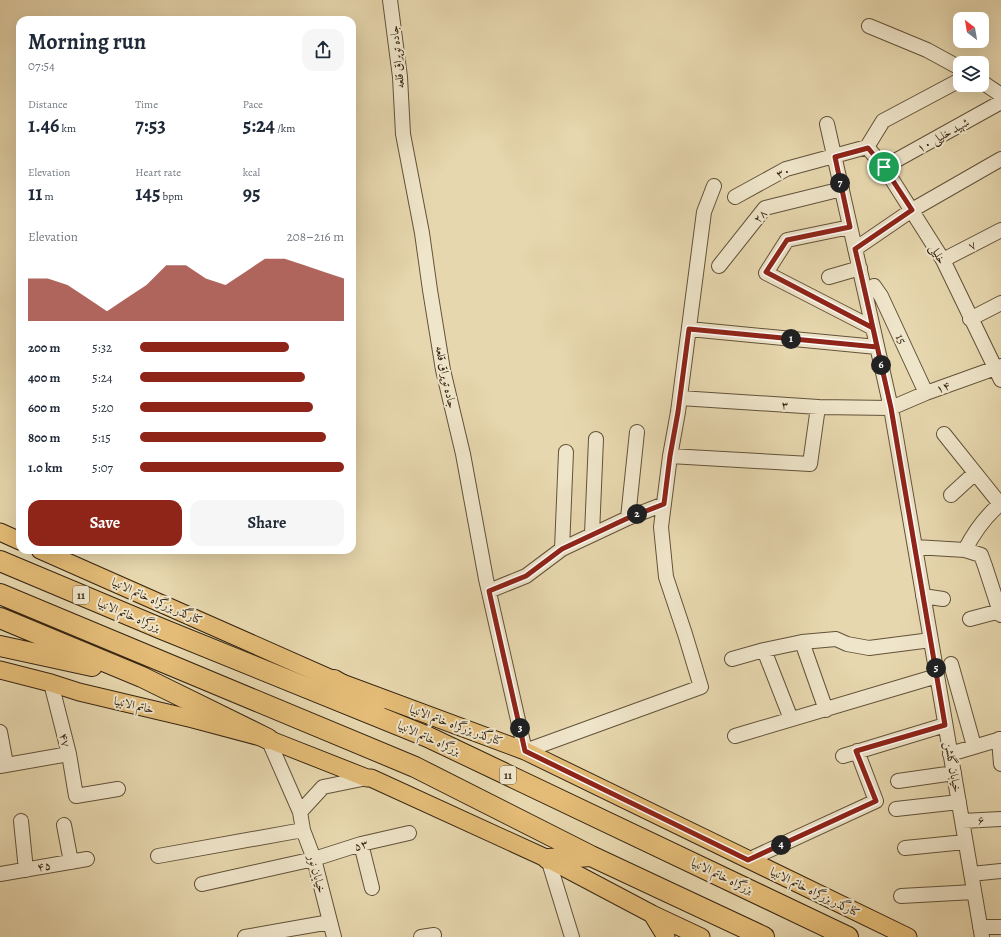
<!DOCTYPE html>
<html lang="en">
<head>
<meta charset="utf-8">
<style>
  :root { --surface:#fff; --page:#f6f6f7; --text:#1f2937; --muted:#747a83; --accent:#8f2418 }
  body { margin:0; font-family:Alegreya,Amiri,serif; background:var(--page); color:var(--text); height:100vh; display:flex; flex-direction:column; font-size:15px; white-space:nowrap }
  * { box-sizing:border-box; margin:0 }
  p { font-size:13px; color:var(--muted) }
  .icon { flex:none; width:22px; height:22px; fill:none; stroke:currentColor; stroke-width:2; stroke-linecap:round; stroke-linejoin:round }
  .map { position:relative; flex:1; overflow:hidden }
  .panel { position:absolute; left:16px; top:16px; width:340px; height:538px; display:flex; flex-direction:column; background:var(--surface); border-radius:12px; box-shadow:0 4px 16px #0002 }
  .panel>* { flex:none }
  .needle { width:26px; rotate:329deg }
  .buttons { position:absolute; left:953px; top:12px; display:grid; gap:8px }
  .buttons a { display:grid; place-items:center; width:36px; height:36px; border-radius:8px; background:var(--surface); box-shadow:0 4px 16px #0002; font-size:20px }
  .pin { position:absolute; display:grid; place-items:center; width:34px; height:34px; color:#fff; margin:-17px; border:2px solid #fff; border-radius:50%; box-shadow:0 1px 4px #0007 }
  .km { position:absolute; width:20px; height:20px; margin:-10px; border-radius:50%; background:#222; color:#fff; font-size:11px; line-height:20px; text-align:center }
  .round { display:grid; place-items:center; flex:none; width:42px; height:42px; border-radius:12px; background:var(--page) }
  .overview { display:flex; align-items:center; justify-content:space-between; height:68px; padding:0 12px }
  h1 { font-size:22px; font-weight:700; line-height:30px }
  .metrics { display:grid; grid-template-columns:repeat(3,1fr); gap:6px; height:68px; padding:4px 12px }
  .metrics div { display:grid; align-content:center }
  .metrics b { font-size:20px; font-weight:700 }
  .metrics small { font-size:11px; font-weight:400 }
  .metrics p { font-size:11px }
  .chart { height:112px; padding:8px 12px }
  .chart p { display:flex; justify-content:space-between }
  .chart svg { width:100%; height:72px; margin-top:4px; fill:var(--accent); opacity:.7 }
  .button { display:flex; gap:8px; margin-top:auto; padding:8px 12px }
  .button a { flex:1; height:46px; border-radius:12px; background:var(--accent); color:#fff; font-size:16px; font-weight:700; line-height:46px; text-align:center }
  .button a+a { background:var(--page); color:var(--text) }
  ul { padding:0 12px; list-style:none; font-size:13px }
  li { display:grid; grid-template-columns:64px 48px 1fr; align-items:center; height:30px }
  li i { height:10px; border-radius:5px; background:var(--accent) }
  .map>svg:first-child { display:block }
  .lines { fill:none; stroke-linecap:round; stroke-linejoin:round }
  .minor-casing { stroke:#625239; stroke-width:16 }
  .major-casing { stroke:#362512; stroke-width:19 }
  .highway-casing { stroke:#362512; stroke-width:22 }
  .minor { stroke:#efe5ca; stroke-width:14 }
  .major { stroke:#e4bc77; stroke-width:17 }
  .highway { stroke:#e4bc77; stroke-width:20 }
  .route-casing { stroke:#fff; stroke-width:8 }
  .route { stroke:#8f2418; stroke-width:5 }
  .labels { text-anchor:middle; stroke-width:4; stroke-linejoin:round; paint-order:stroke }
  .shield { fill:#efe5ca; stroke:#6e5f49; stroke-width:1 }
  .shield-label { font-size:11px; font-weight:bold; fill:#362512 }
  .street-label { font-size:12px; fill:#362512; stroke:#efe5ca }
</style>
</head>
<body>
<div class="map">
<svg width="1001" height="937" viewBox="0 0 1001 937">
  <rect width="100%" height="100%" fill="#e7d7ae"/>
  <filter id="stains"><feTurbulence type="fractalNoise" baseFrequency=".005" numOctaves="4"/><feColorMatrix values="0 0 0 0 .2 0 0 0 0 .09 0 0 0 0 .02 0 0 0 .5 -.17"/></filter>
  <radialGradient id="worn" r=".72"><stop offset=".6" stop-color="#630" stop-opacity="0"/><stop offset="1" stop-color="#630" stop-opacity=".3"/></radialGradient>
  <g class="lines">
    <g class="minor-casing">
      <path id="minor" d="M390,0L400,77L403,134L422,233L430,290L443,370L463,454L486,579L525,751L701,687L685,634L666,577L661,527L670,456L678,412L704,212L714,186
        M869,26L927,50L960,68
        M982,82L1001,95
        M827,124L891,408L982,937
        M867,147L884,167L943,260L1001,380
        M884,167L1001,102
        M735,197L786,169L867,147L883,121L960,80
        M850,227L787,240L766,273L873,328
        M855,249L912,210L1001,159
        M943,260L1001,230
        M719,266L765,208L842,189
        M829,277L860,268
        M874,286L881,296L926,393
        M970,319L1001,303
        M689,329L877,347
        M680,398L818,407L891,408L926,393L1001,366
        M944,434L1000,504
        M670,456L810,464L818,407
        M951,495L975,473
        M628,518L637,432
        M592,534L596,439
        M915,547L965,550L981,555L985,566L1001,615
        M562,549L566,452
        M965,550C974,532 985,517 1001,503
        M489,591L526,576L562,549L628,518L664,504
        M923,596L943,599
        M970,619L1000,611
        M802,642L826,710
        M764,650L791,719
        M732,659L764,650L802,642L836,639L847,644L869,648L931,640
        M951,664L974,746
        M0,732L6,764
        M735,736L937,676
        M268,739L300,812L303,830L314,859L334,937
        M999,739L1001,764
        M69,754L76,796L118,789
        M950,754L1001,739
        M843,756L945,725
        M0,766L69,754L51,683
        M898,781L954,773
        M896,809L959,802
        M300,812L323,787L367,778
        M21,821L26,870
        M962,821L1001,819
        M64,825L71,862
        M361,844L372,888
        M905,848L965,842
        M158,856L303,830
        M548,859L572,937
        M748,860L876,801L857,751
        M0,874L87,859
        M971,874L1001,871
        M202,884L314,859L361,844L409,833
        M901,896L974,892
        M980,927H1001
        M245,937L330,922
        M421,937L434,935"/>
    </g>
    <g class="major-casing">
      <path id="major" d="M0,532L20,541
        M40,550L334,680L525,751L908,937
        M0,670L51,683L79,692L193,719L268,739L367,778H371L548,859L652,914L701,937
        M652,914L666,937"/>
    </g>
    <g class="highway-casing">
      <path id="highway" d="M0,561L162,629L428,737L848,937
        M0,594L415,767L591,856L764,937
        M0,618L142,677L268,739
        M0,646L92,666
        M334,680L375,705
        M548,859L591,856"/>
    </g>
    <use href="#minor" class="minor"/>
    <use href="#major" class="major"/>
    <use href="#highway" class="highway"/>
  </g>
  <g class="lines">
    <g class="route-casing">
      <path id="route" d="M884,167L912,210L855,249C863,282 870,314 877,347L689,329L678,412L670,456L664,504L628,518L562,549L526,576L489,591L525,751L748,860L876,801L856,751L945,725L891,408L873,328L766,272L787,240L850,227L835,157L868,148L884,167"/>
    </g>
    <use href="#route" class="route"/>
  </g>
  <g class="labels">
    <g class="shield">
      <rect x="73" y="586" width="16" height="18" rx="3"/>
      <rect x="500" y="766" width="16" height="18" rx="3"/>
    </g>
    <g class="shield-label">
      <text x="81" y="599">11</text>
      <text x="508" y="779">11</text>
    </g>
    <g class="street-label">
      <text transform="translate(397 57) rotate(-96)" y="4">جاده توپراق قلعه</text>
      <text transform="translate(943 135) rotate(-29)" y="4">شهید خلیلی ۱۰</text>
      <text transform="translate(783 172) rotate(-24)" y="4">۳۰</text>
      <text transform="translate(760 216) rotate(-47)" y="4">۲۸</text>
      <text transform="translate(972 245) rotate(-28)" y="4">۷</text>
      <text transform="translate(938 254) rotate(60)" y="4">خلیلی</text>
      <text transform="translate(901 339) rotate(65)" y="4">15</text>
      <text transform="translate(446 377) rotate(78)" y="4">جاده توپراق قلعه</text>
      <text transform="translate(943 387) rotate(-20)" y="4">۱۴</text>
      <text transform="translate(785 405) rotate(4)" y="4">۳</text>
      <text transform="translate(157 601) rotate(24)" y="4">کنارگذر بزرگراه خاتم الانبیا</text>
      <text transform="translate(129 615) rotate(23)" y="4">بزرگراه خاتم الانبیا</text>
      <text transform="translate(134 705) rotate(13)" y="4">خاتم الانبیا</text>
      <text transform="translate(456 725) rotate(20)" y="4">کنارگذر بزرگراه خاتم الانبیا</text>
      <text transform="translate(429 738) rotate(24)" y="4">بزرگراه خاتم الانبیا</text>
      <text transform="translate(65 740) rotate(76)" y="4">۴۷</text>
      <text transform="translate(953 767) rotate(80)" y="4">خیابان گلشن</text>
      <text transform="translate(981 820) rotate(-5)" y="4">۶</text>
      <text transform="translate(361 845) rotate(-15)" y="4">۵۳</text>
      <text transform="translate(44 866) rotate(-10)" y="4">۴۵</text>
      <text transform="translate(317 874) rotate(75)" y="4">خیابان نور</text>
      <text transform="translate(722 876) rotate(26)" y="4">بزرگراه خاتم الانبیا</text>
      <text transform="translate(815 892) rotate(26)" y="4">کنارگذر بزرگراه خاتم الانبیا</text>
    </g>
  </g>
  <rect width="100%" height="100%" filter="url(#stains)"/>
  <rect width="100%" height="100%" fill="url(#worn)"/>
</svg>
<div class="buttons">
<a><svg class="needle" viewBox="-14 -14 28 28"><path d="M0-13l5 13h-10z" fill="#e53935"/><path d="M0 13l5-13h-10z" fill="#747a83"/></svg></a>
<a><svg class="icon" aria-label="layers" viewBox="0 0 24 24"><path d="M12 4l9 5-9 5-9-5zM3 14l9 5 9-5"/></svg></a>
</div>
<div class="pin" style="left:884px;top:167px;background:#1e9e55"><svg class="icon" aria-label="arrive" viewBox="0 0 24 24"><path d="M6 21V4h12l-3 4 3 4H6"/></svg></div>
<b class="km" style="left:791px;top:339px">1</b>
<b class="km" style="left:637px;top:514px">2</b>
<b class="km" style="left:520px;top:728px">3</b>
<b class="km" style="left:781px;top:845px">4</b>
<b class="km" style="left:936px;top:668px">5</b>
<b class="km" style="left:881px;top:365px">6</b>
<b class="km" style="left:840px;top:183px">7</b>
<section class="panel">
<div class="overview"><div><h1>Morning run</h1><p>07:54</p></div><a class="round"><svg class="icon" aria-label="share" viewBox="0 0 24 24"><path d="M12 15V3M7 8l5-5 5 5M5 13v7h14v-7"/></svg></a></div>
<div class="metrics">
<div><p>Distance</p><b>1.46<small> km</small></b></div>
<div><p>Time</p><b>7:53</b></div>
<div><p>Pace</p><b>5:24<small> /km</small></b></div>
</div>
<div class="metrics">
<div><p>Elevation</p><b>11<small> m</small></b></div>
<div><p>Heart rate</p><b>145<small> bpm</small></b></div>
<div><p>kcal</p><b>95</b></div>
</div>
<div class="chart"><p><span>Elevation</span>208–216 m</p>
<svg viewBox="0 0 160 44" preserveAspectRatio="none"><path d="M0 44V18L10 18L20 22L30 30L40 38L50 30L60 22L70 10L80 10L90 18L100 22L110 14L120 6L130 6L140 10L150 14L160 18V44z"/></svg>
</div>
<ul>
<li><b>200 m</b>5:32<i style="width:73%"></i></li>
<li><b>400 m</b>5:24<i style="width:81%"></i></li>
<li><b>600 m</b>5:20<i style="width:85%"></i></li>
<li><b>800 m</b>5:15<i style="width:91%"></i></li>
<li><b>1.0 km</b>5:07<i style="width:100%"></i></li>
</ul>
<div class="button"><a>Save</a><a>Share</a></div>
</section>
</div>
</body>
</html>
